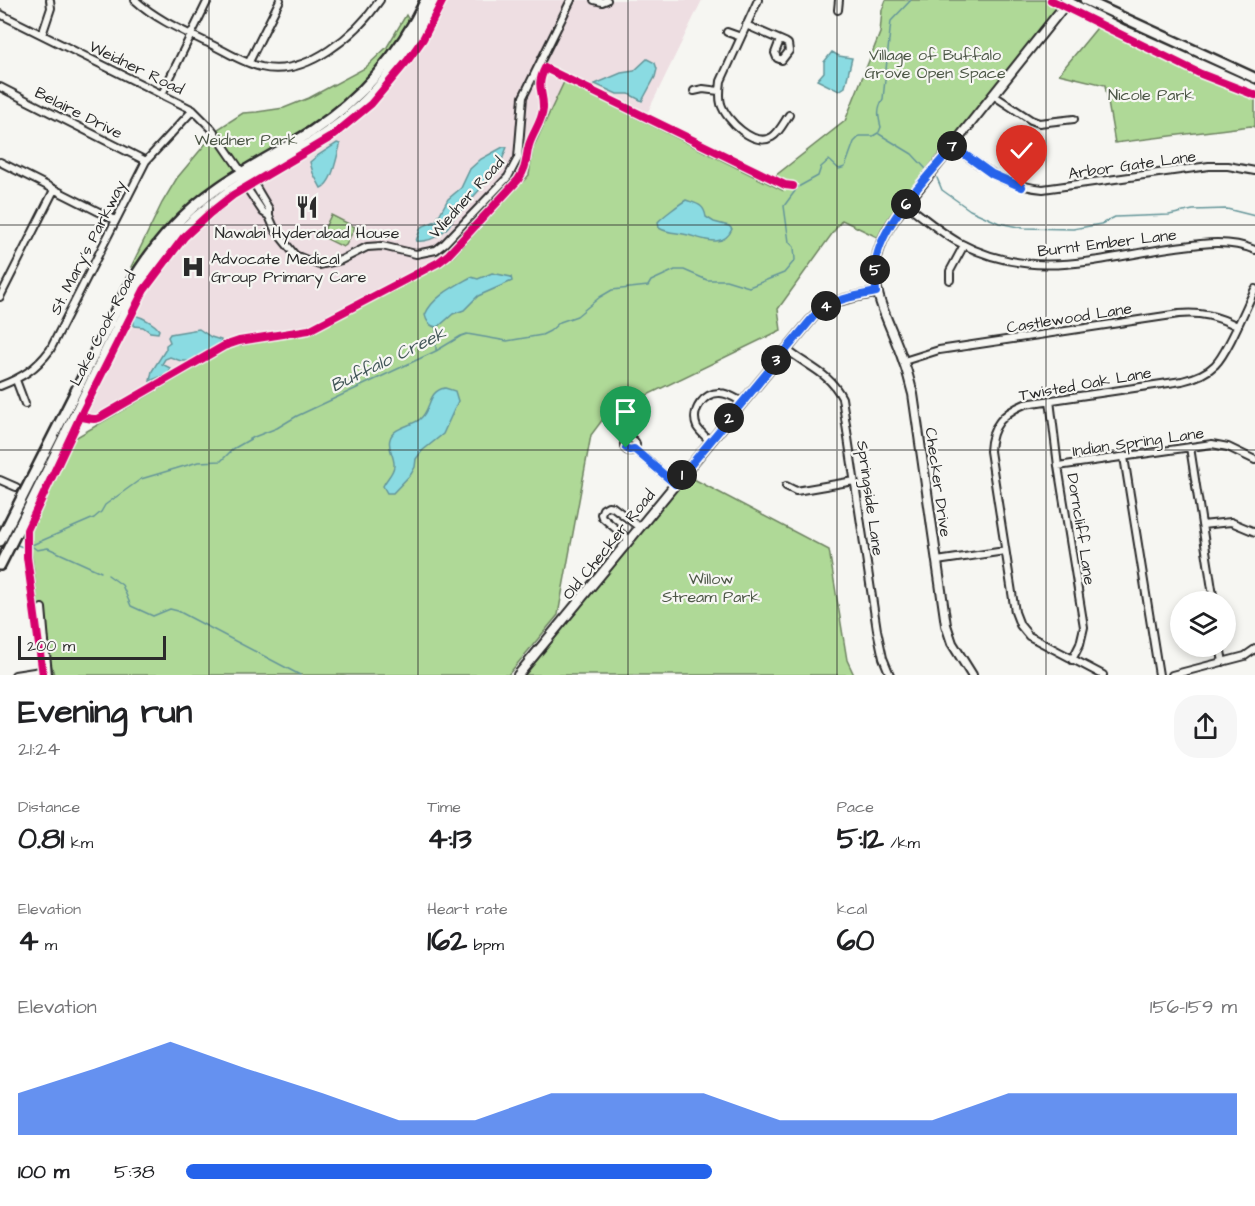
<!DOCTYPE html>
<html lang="en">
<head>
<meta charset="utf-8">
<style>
  :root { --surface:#fff; --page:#f6f6f6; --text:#202124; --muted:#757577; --accent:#2563eb }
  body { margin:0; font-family:"Architects Daughter",sans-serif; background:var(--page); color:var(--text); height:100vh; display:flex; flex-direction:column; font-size:22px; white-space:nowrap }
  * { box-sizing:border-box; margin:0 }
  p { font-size:20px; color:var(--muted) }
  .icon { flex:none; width:33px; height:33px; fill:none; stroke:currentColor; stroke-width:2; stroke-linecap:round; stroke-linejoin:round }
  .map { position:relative; height:675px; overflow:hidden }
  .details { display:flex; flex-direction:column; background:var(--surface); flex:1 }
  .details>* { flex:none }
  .tools { position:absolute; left:1170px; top:591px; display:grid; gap:12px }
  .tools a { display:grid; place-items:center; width:66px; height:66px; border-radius:50%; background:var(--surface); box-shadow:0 3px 9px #0003; font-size:30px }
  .scale { position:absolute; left:18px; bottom:15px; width:148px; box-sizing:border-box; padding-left:6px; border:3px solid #2b2b2b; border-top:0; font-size:16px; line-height:21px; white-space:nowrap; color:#2b2b2b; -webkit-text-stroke:4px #f6f6f2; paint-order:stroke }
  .pin { position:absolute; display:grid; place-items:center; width:51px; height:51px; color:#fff; margin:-62px -26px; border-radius:50% 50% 50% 0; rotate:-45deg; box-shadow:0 0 6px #0007 }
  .pin .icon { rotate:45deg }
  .km { position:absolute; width:30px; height:30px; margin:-15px; border-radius:50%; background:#222; color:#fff; font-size:16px; line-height:30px; text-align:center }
  .round { display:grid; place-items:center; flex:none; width:63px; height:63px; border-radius:24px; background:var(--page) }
  .summary { display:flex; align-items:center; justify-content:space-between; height:102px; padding:0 18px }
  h1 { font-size:33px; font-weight:700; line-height:45px }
  .stats { display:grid; grid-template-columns:repeat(3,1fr); gap:9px; height:102px; padding:6px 18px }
  .stats div { display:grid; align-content:center }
  .stats b { font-size:30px; font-weight:700 }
  .stats small { font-size:16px; font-weight:400 }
  .stats p { font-size:16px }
  .chart { height:168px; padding:12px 18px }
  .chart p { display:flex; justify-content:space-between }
  .chart svg { width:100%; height:108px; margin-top:6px; fill:var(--accent); opacity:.7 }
  ul { padding:0 18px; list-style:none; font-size:20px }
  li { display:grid; grid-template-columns:96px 72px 1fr; align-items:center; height:45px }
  li i { height:15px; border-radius:8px; background:var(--accent) }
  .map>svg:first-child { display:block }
  .built { fill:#eedee2 }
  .green { fill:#afd997; stroke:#6d8261; stroke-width:1.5 }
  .water { fill:#8adbe2; stroke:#649599; stroke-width:1.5 }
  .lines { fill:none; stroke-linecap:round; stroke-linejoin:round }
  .stream { stroke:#649599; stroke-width:1.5 }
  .minor-casing { stroke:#2b2b2b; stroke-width:10 }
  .tertiary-casing { stroke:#2b2b2b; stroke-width:12 }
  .secondary-casing { stroke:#2b2b2b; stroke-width:13 }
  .primary-casing { stroke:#2b2b2b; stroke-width:14 }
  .minor { stroke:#f6f6f2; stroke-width:6 }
  .tertiary { stroke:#f6f6f2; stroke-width:8 }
  .secondary { stroke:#f6f6f2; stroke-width:8 }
  .primary { stroke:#f6f6f2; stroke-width:9 }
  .cycleway-casing { stroke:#f6f6f2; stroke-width:11 }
  .cycleway { stroke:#d6006c; stroke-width:8 }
  .route-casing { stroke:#fff; stroke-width:12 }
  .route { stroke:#2563eb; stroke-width:8 }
  .grid { fill:none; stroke:#2b2b2b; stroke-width:1.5; stroke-opacity:0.55 }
  .labels { text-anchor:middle; stroke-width:4.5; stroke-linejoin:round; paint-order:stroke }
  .park-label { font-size:16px; fill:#4c5646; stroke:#f6f6f2 }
  .street-label { font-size:16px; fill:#2b2b2b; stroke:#f6f6f2 }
  .poi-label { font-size:16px; fill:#2b2b2b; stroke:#f6f6f2 }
  .water-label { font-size:18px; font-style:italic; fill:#435759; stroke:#f6f6f2 }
</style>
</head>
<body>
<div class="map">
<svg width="1255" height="675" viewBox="0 0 1255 675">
  <rect width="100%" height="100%" fill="#f6f6f2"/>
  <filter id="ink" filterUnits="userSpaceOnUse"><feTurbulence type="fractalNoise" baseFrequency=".0167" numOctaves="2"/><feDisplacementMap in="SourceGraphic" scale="12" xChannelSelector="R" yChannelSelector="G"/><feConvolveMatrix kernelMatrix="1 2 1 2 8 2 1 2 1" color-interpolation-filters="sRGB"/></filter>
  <g filter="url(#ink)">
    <path class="built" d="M445,0H702L643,122L564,83L533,148L529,175L453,257L313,332L229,348L101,423L82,415L153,280L193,229L241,193L308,154L343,130L372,106L418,49Z"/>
    <path class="green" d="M886,0H1057L1059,6L910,193L887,222L879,238L842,220L778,309L781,330L606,415L591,435L558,615L508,675H54L40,619L29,532L75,438L229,348L313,332L453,257L529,175L533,148L564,82L782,190L775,176L845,121L880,33L882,10Z
      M406,15L411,24L366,83L321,121L223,180L136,268L131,267L162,203L177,178L218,129L243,113L257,112L284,108L309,98L365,68L387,47Z
      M1101,23L1255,95V127L1251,126L1115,143L1105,85L1059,74Z
      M331,215L355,227L346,245L343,247L321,236Z
      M688,476L829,550L847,660L854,675H525Z"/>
    <path class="water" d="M832,52L839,56L852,58L845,87L839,91L817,80L824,72V62Z
      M647,59L655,63L657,69L655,77L642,101L629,94H617L595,84L621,73L634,71Z
      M337,143L340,144V146C336,158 333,183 321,188L313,173L310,162L317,156Z
      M503,147H507L499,168L458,214L454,216C449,231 432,243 416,241L421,227L436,221L448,199L461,188L470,169L481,159Z
      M686,200C697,204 704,204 706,217L714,222L729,226L732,229C724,249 703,239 688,235C678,232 669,234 659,228L658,222C662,217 681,203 686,200Z
      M492,273L511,277L512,281L478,296L464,310L453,314L438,327C431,328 426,321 425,315C432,297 455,286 471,277L478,279Z
      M134,315C142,317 154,323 159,330L158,333L150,332L143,327L134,326Z
      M199,329L211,337L221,340V343L189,361H181L170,357L165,359L162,364L170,368L169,373L150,381L152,371L166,349V345L170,342L168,337L170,334Z
      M445,388L455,391L458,401L443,434L422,451L416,459L415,467L411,474L393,493H387L383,486C386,479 393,474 394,466C395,457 387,448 390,439C393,427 412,426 420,419C432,409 427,391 445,388Z"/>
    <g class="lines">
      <path class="stream" d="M879,132L881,127C878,116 877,109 883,99L891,21L911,0
        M879,134L912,154L926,169
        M937,178L942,190L970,210L999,223L1023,228L1073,229L1101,224L1115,217L1169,215L1193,210L1227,209L1255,216
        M436,350V327
        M15,544L25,548L94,518L101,512L105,505L141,479L198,462L221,461L233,449L254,437L277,428L297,416L436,351L461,336L467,334L507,341L542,335L550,331L560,322L577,316L600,297L612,290L648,286L651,281L675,270H684L707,280H726L749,287L784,273L795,260L794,247L789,242L784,206L798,187L818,176L821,167L829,160L839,169L845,167L854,142L860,136H873L878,133
        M33,547L37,550L48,548L101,572
        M108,575L122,585L131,606L153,616L170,609L178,611L300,675"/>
      <g class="minor-casing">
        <path id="minor" d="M135,0C156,19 181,30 206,42C224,50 242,63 261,67C306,78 357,34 380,0
          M594,0L602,2L607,0
          M758,0L721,81C720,89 719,97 721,104C726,120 754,148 772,137C779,133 784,122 789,115
          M838,10L839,0
          M0,14L193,110L212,129L241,171L250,177L269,209V216L275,230L295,255L319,265L341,260L367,247L382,246L416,254L436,250L445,243L508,177L518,158L523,97L571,0
          M746,25L785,42L788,44L789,51L782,60L777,58L775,53L780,40
          M727,32L741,37
          M42,35L51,8L50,0
          M249,62L280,0
          M0,87L146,161
          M694,91L703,89L719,91
          M162,94L208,0
          M993,95L1031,120L1039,123L1074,119
          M953,146C985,169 1002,185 1043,189L1209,166H1228L1255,171
          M0,162L115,220
          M242,181L263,212L269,216
          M906,204C923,217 940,232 958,242C1030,281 1093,260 1169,248C1198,244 1227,238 1255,250
          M950,280V271L964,245
          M0,297L54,190
          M786,349C808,367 829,372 842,398L877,630L883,658L890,675
          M904,361L939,350L1179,314C1201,312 1217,316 1237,326
          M16,380L25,404
          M0,386C21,378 36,369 50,350L146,161L193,110
          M1050,400L1058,466L1084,627L1080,644L1072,660
          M624 445a6 6 0 1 1 12 0a6 6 0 1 1-12 0Z
          M710,441C706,437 700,432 697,427C690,411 704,392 720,393C728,393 735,398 742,402
          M1190,447L1214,602
          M634,449L675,484
          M1124,457L1159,675
          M1058,466L1212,444L1228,447L1255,460
          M0,480L16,487
          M786,486L796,491L854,481
          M1202,525L1231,522L1255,532
          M629,540L602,517L601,514L603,509L608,506L613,507L639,527
          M937,561L1005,551
          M42,608L48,675
          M1220,646L1223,662
          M15,675L47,670
          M1103,675L1029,636L1020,625L1015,612L990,451C991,426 1003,413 1025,404L1182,381C1195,378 1206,374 1215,365C1228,352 1246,307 1255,289
          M1172,675L1245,656L1255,649"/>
      </g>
      <g class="tertiary-casing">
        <path id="tertiary" d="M518,675L814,316C833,299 852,297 876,293
          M972,675L952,643L946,625L913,394C910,384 908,373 904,363C885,306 855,276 895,218L1069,0"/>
      </g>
      <g class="secondary-casing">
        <path id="secondary" d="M1065,0L1124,30L1255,89
          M1085,0L1255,78"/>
      </g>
      <g class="primary-casing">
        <path id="primary" d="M0,541C27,487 55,433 82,379C108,326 132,270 173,227C213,183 262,163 311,132C361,99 400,54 426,0
          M0,565C31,504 61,443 91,382C115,333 136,282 172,241C214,194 260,173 312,142C367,109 409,57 436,0"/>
      </g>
      <use href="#minor" class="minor"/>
      <use href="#tertiary" class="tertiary"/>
      <use href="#secondary" class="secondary"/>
      <use href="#primary" class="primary"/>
      <g class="cycleway-casing">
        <path id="cycleway" d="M1051,0L1201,74L1255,95
          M80,417C87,417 93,421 99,418L224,346L239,341L309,330L439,262L448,255L518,180C528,165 525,160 529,145C533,132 542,122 543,109C544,90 535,88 545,68L785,185L793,186
          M43,675L27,557V530L80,417L144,290L184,237L210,213L233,195L331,137L371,104L408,60L423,39L443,0"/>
      </g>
      <use href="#cycleway" class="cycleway"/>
    </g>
  </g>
  <g class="lines" filter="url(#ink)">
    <g class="route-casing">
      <path id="route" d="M626,448L629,450L634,449L675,484L814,316C833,298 852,297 876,292C875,280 874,268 877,256C886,218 929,176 953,146L992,174L1022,187"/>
    </g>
    <use href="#route" class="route"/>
  </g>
  <path class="grid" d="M209,0V675M418,0V675M628,0V675M837,0V675M1046,0V675M0,225H1255M0,450H1255"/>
  <defs>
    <g id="restaurant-bare" transform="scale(1.8)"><path d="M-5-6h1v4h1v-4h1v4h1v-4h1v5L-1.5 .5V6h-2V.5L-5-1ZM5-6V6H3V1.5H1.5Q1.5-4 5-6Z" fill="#2b2b2b" stroke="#f6f6f2" stroke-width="2.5" paint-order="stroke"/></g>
    <g id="hospital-bare" transform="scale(1.8)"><path d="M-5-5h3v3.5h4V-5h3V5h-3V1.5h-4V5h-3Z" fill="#2b2b2b" stroke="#f6f6f2" stroke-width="2.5" paint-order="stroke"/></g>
  </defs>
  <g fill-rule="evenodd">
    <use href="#restaurant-bare" x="307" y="207"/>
    <use href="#hospital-bare" x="193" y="267"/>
  </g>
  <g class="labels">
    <g class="park-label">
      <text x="935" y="60">Village of Buffalo<tspan x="935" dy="18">Grove Open Space</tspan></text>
      <text x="1151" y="100">Nicole Park</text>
      <text x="246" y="145">Weidner Park</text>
      <text x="711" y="584">Willow<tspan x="711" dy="18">Stream Park</tspan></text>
    </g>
    <g class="street-label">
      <text transform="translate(137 67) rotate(26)" y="6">Weidner Road</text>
      <text transform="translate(79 112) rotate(27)" y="6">Belaire Drive</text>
      <text transform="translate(1132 164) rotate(-8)" y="6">Arbor Gate Lane</text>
      <text transform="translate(466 197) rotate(-48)" y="6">Wiedner Road</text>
      <text transform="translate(1107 242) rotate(-7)" y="6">Burnt Ember Lane</text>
      <text transform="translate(87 247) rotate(-63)" y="6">St. Mary's Parkway</text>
      <text transform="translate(1069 317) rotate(-9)" y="6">Castlewood Lane</text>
      <text transform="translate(102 328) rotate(-63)" y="6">Lake Cook Road</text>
      <text transform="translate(1085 383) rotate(-10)" y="6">Twisted Oak Lane</text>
      <text transform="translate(1138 441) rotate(-8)" y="6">Indian Spring Lane</text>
      <text transform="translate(939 482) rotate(82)" y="6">Checker Drive</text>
      <text transform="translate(871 498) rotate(82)" y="6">Springside Lane</text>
      <text transform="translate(1082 529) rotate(81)" y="6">Dorncliff Lane</text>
      <text transform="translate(608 544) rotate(-51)" y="6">Old Checker Road</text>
    </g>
    <g class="poi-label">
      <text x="307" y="238">Nawabi Hyderabad House</text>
      <text x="211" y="264" text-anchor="start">Advocate Medical<tspan x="211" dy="18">Group Primary Care</tspan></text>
    </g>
    <g class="water-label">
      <text transform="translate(388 359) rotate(-26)" y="6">Buffalo Creek</text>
    </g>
  </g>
</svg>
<div class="tools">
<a><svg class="icon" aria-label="layers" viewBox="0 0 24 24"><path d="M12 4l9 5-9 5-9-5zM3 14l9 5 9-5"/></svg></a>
</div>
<div class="scale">200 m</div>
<div class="pin" style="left:626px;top:448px;background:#1e9e55"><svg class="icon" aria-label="arrive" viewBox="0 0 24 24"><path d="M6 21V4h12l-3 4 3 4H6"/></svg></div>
<div class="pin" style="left:1022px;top:187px;background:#d93025"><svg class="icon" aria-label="check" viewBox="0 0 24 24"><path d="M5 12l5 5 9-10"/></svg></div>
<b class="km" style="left:682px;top:475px">1</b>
<b class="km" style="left:729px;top:418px">2</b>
<b class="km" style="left:776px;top:360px">3</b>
<b class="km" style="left:826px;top:306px">4</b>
<b class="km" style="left:875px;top:270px">5</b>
<b class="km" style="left:906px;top:204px">6</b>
<b class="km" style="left:952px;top:146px">7</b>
</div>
<section class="details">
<div class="summary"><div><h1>Evening run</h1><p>21:24</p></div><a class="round"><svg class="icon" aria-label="share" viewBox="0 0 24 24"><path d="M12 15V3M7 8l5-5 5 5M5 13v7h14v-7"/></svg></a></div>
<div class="stats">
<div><p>Distance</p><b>0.81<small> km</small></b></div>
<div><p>Time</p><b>4:13</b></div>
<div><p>Pace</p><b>5:12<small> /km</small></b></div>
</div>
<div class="stats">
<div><p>Elevation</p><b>4<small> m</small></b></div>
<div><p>Heart rate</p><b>162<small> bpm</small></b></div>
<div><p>kcal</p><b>60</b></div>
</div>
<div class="chart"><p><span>Elevation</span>156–159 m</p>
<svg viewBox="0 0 160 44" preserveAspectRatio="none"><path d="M0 44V27L10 17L20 6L30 17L40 27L50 38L60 38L70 27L80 27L90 27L100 38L110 38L120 38L130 27L140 27L150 27L160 27V44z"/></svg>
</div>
<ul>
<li><b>100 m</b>5:38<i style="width:50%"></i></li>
</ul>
</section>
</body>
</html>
